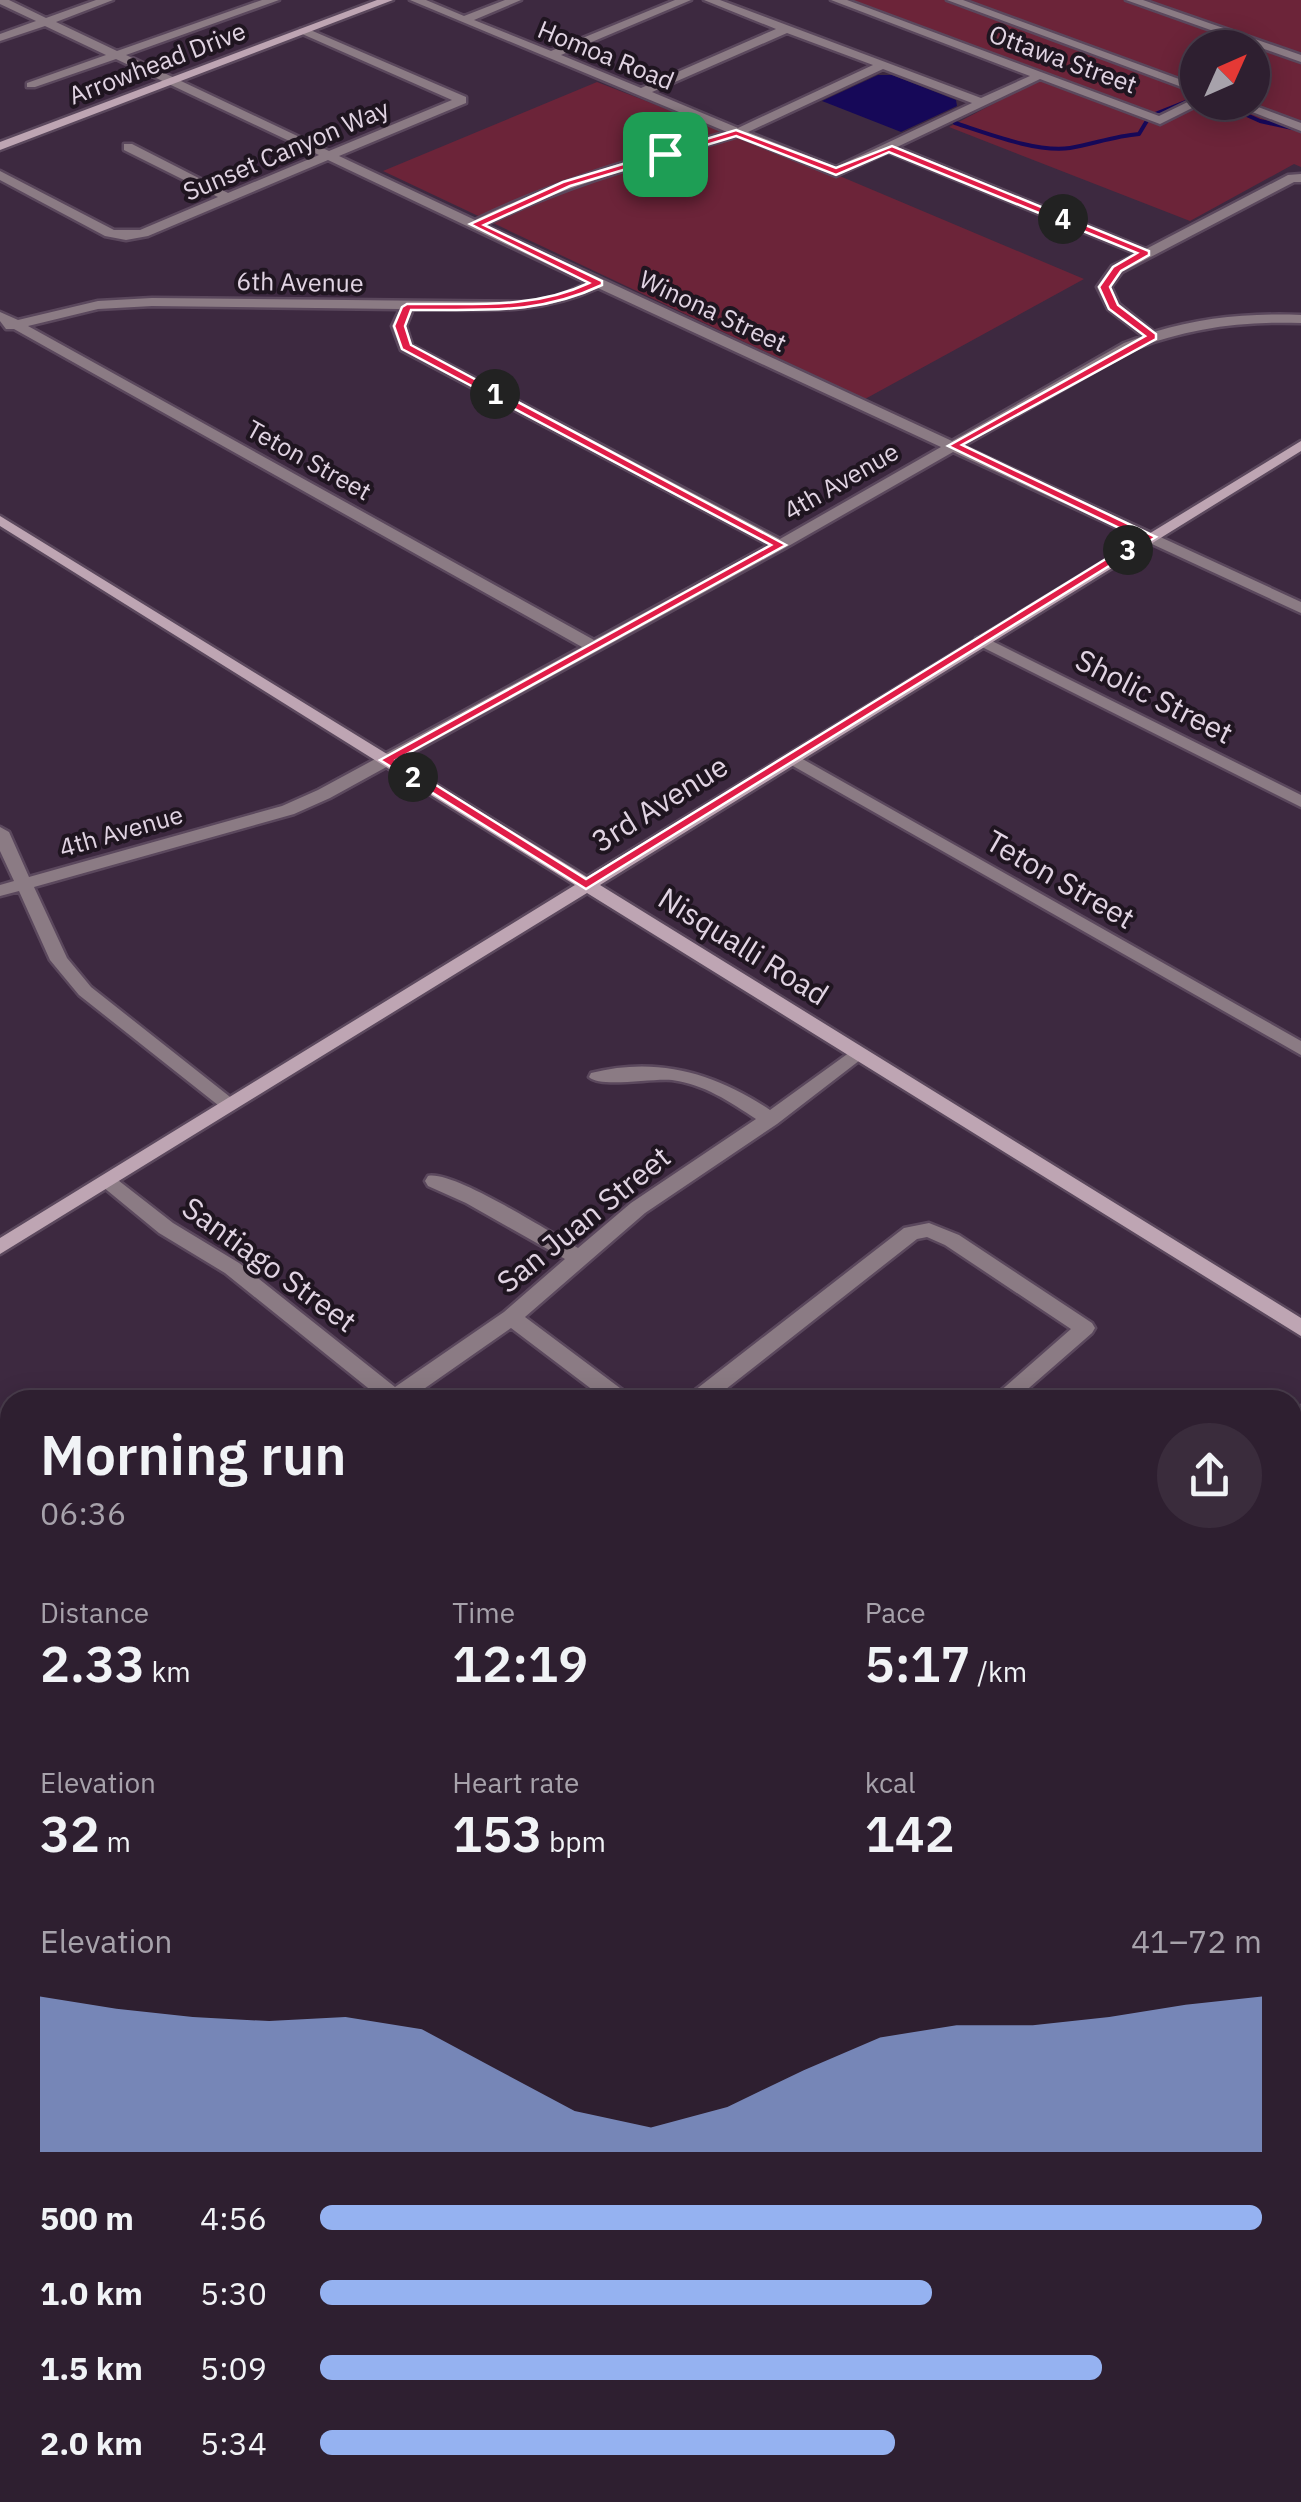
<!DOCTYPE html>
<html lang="en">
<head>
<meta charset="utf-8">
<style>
  :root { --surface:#2e1f30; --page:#3a2c3c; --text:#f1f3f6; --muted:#a7a2ab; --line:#493d4c; --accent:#95b2f1 }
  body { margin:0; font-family:"IBM Plex Sans",sans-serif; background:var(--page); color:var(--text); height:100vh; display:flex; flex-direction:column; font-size:38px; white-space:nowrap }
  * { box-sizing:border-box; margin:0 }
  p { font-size:32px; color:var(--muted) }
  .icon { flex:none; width:55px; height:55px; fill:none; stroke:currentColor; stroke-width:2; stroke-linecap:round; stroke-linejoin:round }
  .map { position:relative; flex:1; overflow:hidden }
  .sheet { position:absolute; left:0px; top:1390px; width:1302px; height:1112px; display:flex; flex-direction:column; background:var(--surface); border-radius:30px 30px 0 0; box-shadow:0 5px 25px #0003,0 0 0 2px var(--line) }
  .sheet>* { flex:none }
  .needle { width:65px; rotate:45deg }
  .tools { position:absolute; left:1180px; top:30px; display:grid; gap:20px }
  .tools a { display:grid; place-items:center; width:90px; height:90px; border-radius:50%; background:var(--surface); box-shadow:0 5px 25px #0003,0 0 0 2px var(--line); font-size:50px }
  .pin { position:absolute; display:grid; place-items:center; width:85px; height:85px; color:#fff; margin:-42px; border-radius:20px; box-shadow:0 5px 15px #0006 }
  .km { position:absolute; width:50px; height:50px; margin:-25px; border-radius:50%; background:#222; color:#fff; font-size:28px; line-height:50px; text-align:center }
  .round { display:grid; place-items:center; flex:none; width:105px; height:105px; border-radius:52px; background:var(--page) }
  .head { display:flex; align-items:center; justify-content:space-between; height:170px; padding:0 40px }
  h1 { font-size:55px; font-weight:600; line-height:75px }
  .figures { display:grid; grid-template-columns:repeat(3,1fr); gap:15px; height:170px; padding:10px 40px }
  .figures div { display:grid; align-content:center }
  .figures b { font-size:50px; font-weight:600 }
  .figures small { font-size:28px; font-weight:400 }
  .figures p { font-size:28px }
  .chart { height:280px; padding:20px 40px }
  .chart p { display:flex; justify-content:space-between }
  .chart svg { width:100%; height:180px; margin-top:10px; fill:var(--accent); opacity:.7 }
  ul { padding:0 40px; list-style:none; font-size:32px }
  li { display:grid; grid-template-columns:160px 120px 1fr; align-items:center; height:75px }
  li i { height:25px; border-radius:12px; background:var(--accent) }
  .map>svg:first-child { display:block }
  .green { fill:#6c2439; fill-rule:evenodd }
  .water { fill:#160858 }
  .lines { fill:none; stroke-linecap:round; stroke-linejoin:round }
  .stream { stroke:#160858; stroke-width:4 }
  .street-casing { stroke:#5b485d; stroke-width:5 }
  .secondary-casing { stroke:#5b485d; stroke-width:5 }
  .street { fill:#8b7b84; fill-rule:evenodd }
  .secondary { fill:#bea5b3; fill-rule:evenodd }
  .route { fill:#e11d48; stroke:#fff; stroke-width:2.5; fill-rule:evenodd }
  .labels { text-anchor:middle; stroke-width:8; stroke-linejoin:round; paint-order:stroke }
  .far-street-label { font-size:25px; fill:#e1d4e3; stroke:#1f1520 }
  .street-label { font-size:30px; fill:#e1d4e3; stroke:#1f1520 }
</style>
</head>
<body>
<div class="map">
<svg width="1301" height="2502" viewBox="0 0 1301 2502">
  <rect width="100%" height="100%" fill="#3d2940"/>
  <path class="green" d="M836,0H1301V167L1294,164L1190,221L949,127L1041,79ZM1198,48H1252V102H1198Z
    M597,82L842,177L1084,279L865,399L383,171Z"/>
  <path class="water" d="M878,75H892L956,100L957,106L901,132L822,101Z"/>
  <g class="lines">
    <path class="stream" d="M1218,102L1260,121L1297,129
      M1155,114L1198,97
      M955,123C986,133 1037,153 1070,148C1093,144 1115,136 1139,134L1148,119"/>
    <g class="street-casing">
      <path id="street" d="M0,0H9L46,18L96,0H113L56,22L117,51L262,0H279L126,55L329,151L452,100L300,33V29H308L466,97V103L339,156L475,220C556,180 641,157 727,132L410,0H426L464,16L505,0H521L474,20L551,51L675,0H691L561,55L641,88L776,29L704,0H720L981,98L1030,76L831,0H847L1159,116L1198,97V102L1202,103L1160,124L1040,79L897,147L1146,249L1288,175L1301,174V182H1294L1122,272L1111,287L1119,304L1154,332C1203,317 1251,313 1301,315V323C1242,321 1189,328 1134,349L963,446L1301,602V613L953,452L785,548L330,798L294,814L34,887L67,958L91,987L239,1104L230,1110L223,1109L79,995L50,960L19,891L0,896V885L14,881L0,851V827L9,832L29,877L282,806L318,790L582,647L14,329H6L0,321V312L18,320L98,301L152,298L530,302L559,296L587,283L328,160L148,236L126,240L105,236L0,180V171L114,230H140L218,197L124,150V144H132L228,193L319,155L116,59L35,87H27V83L106,55L45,26L0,41V34L36,21L0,4ZM787,33L873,65L738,128L652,92ZM883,69L972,103L836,167L748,132ZM738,136L836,176L888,152L1137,254L1112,266L1097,287L1108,309L1143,336L1124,343L952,441L485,225C566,185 651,162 738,136ZM598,288L941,447L780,539L412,345L406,326L413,309C481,309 534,317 598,288ZM152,306L400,309L392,326L401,350L769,545L594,640L28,326L98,309Z
        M947,0H963L1198,86V93Z
        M1126,0H1143L1301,55V62Z
        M1227,102H1245L1301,123V131Z
        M982,636L1301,795V807L976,644V638Z
        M792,753L1301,1041V1055L786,762L784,758Z
        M857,1047L864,1049L866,1053L864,1057L777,1124L645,1213L525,1317L628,1394L632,1400H606L511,1328L408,1400H383L225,1273L159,1233L97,1182L100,1177H114L173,1223L239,1263L395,1387L504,1312L565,1259L466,1203L428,1186L425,1181L428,1176C453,1170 551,1233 578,1248L631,1203L756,1119C730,1102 704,1084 672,1080C652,1078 600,1088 589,1077L591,1073C657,1056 715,1073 770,1110Z
        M929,1223L959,1235L1092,1323L1095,1328L1092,1333L1015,1400H990L1071,1329L945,1245L927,1237L917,1239L712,1400H686L690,1394L904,1228Z
        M1301,1406V1426L1292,1430V1409Z
        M0,1733L10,1737V1761L0,1757Z
        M1301,1810V1836L1292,1839V1813Z
        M1292,1889L1301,1893V1918L1292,1915Z
        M1245,2492H1281L1284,2502H1249Z"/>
    </g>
    <g class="secondary-casing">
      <path id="secondary" d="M377,0H393L0,150V142Z
        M1301,441V451L600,885L1301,1318V1336L587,893L0,1254V1238L575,885L0,526V516L587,877Z"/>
    </g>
    <use href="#street" class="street"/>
    <use href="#secondary" class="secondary"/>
  </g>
  <path class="route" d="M736,130L836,168L892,146L1149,251V255L1121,271L1110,287L1118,305L1156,334V339L962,445L1156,537L586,889L380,760L771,545L402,349L394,326L402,307L407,304C470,303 532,310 589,283L470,224L563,182ZM736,136L836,175L889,152L1137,253L1113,267L1099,287L1109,309L1145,336L948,446L1140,538L586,879L396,760L786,545L411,345L405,326L411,310C482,309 536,316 602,285V281L484,225L570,186Z"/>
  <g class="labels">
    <g class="far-street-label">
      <text transform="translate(606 55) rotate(22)" y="9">Homoa Road</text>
      <text transform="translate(1063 59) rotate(20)" y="9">Ottawa Street</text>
      <text transform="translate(157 63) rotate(-21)" y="9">Arrowhead Drive</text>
      <text transform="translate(286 150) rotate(-23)" y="9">Sunset Canyon Way</text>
      <text transform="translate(300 282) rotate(1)" y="9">6th Avenue</text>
      <text transform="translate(713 311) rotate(25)" y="9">Winona Street</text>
      <text transform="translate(309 460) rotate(29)" y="9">Teton Street</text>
      <text transform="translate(841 481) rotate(-30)" y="9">4th Avenue</text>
      <text transform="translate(121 831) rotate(-16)" y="9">4th Avenue</text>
    </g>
    <g class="street-label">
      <text transform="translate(1154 697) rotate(27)" y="10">Sholic Street</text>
      <text transform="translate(660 804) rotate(-32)" y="10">3rd Avenue</text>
      <text transform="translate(1060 880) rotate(30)" y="10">Teton Street</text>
      <text transform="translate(743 947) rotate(32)" y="10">Nisqualli Road</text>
      <text transform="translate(584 1220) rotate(-39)" y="10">San Juan Street</text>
      <text transform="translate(269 1265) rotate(36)" y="10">Santiago Street</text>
    </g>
  </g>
</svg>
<div class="tools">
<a><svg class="needle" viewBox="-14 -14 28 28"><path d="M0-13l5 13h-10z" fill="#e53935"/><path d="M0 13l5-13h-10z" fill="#a7a2ab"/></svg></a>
</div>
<div class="pin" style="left:665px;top:154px;background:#1e9e55"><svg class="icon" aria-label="arrive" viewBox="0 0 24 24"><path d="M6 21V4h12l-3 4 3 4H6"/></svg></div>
<b class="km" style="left:495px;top:394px">1</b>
<b class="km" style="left:413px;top:777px">2</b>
<b class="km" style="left:1128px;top:550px">3</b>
<b class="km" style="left:1063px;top:219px">4</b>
<section class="sheet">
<div class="head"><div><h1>Morning run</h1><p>06:36</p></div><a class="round"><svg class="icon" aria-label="share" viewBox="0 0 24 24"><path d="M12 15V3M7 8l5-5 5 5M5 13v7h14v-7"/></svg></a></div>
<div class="figures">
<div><p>Distance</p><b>2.33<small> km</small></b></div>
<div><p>Time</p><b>12:19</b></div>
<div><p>Pace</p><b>5:17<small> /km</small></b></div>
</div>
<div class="figures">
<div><p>Elevation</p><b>32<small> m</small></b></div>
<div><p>Heart rate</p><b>153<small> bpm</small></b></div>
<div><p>kcal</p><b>142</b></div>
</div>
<div class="chart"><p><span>Elevation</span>41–72 m</p>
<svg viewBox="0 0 160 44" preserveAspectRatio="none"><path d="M0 44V6L10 9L20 11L30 12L40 11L50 14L60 24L70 34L80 38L90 33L100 24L110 16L120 13L130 13L140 11L150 8L160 6V44z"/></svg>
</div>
<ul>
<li><b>500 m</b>4:56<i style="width:100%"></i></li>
<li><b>1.0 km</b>5:30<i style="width:65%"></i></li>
<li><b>1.5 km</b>5:09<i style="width:83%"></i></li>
<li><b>2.0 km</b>5:34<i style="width:61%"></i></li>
</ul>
</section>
</div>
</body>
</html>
